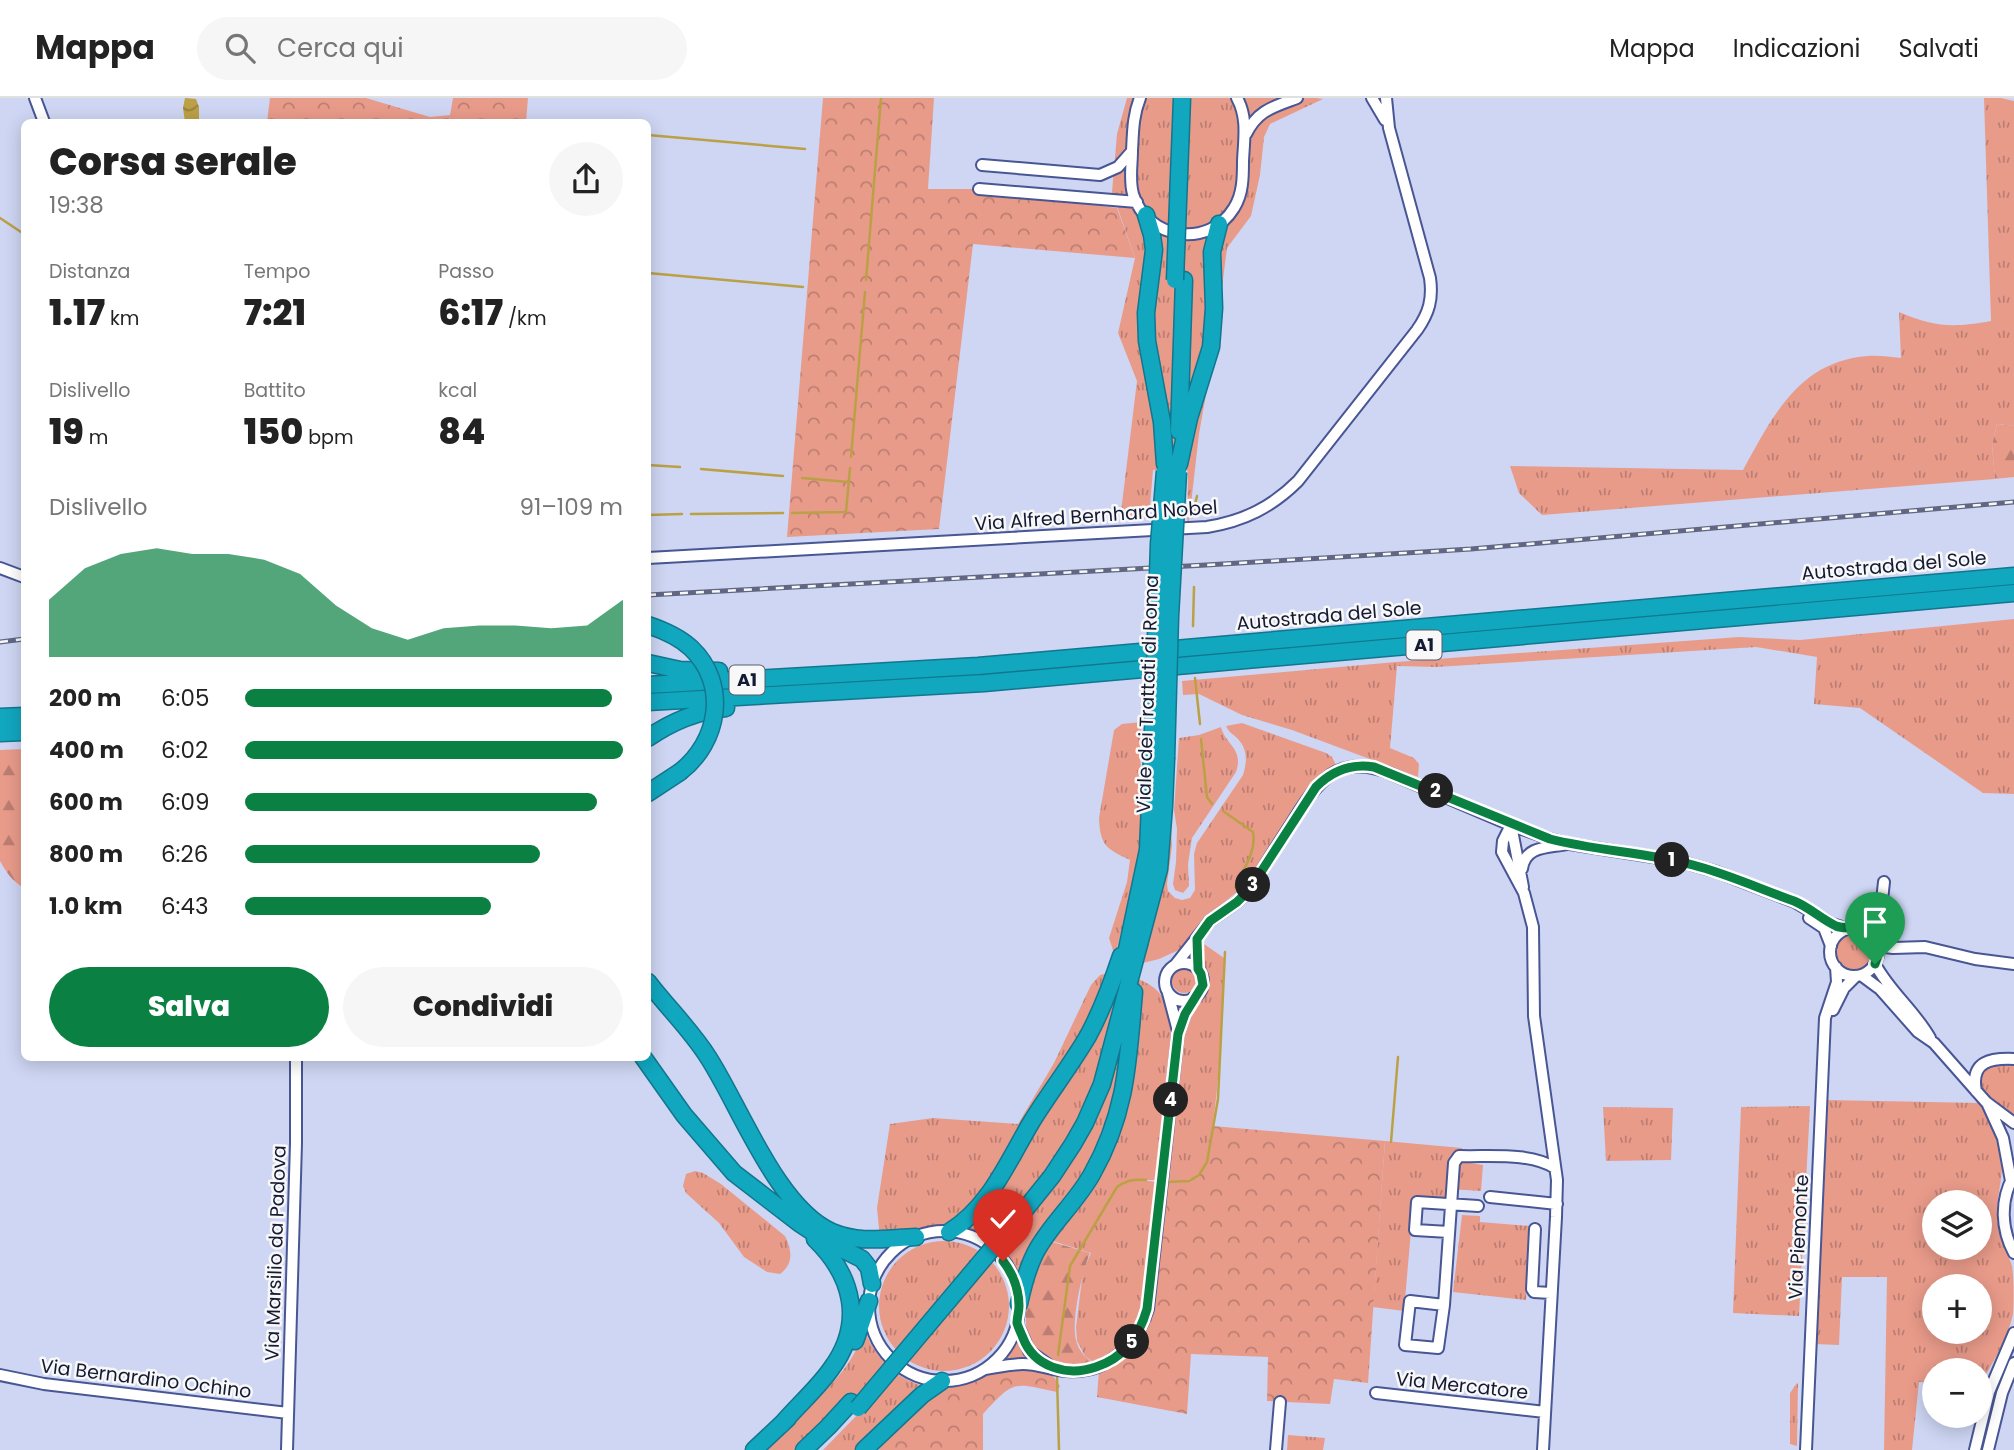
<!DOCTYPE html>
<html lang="it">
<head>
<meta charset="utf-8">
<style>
  :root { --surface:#fff; --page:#f6f6f6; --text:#222; --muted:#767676; --line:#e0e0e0; --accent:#0b8043 }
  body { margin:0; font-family:Poppins,sans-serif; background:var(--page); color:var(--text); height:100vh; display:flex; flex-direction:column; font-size:26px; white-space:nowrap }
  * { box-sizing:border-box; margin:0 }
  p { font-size:23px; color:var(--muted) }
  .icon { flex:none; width:38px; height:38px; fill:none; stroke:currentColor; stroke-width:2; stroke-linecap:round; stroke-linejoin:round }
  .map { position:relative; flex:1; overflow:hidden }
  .side { position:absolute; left:21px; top:21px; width:630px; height:942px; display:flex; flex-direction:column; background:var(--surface); border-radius:10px; box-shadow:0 4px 18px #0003 }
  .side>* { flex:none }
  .buttons { position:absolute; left:1922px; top:1092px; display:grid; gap:14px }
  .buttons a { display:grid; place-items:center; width:70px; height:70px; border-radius:50%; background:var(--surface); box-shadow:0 4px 18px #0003; font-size:35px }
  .pin { position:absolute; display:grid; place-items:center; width:60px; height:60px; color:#fff; margin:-72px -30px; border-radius:50% 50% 50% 0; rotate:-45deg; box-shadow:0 0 7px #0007 }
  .pin .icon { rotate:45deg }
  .km { position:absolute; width:35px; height:35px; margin:-18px; border-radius:50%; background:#222; color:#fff; font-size:19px; line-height:35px; text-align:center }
  .round { display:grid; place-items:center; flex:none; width:74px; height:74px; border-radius:37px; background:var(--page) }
  .summary { display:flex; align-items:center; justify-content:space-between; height:119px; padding:0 28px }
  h1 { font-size:38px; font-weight:800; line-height:52px }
  .metrics { display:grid; grid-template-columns:repeat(3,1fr); gap:10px; height:119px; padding:7px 28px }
  .metrics div { display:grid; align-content:center }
  .metrics b { font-size:35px; font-weight:800 }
  .metrics small { font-size:19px; font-weight:400 }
  .metrics p { font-size:19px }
  .chart { height:196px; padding:14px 28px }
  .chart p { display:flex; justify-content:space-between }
  .chart svg { width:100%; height:126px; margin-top:7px; fill:var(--accent); opacity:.7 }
  .action { display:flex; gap:14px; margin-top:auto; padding:14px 28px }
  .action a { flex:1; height:80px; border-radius:42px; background:var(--accent); color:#fff; font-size:28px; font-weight:800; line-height:80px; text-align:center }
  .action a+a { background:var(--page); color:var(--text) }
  ul { padding:0 28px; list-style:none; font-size:23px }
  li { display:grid; grid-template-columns:112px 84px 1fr; align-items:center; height:52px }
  li i { height:18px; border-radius:9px; background:var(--accent) }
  header { display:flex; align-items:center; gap:42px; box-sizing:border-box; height:98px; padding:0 35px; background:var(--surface); border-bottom:2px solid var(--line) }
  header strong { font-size:33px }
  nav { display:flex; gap:38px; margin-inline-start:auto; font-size:24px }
  .search { width:490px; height:63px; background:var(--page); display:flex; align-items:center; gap:18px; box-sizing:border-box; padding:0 24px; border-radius:38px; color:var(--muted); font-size:26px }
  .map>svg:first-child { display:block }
  .grass { fill:url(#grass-tufts); fill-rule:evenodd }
  .forest { fill:url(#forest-firs) }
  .park { fill:url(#park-crowns) }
  .water { fill:url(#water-waves) }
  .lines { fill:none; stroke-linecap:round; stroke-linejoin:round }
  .stream { stroke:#bba046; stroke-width:2.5 }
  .minor-casing { stroke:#485694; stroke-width:14 }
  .highway-casing { stroke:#12768e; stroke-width:19 }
  .minor { stroke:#fff; stroke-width:10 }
  .highway { stroke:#11a7bf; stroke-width:16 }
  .rail-casing { stroke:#616783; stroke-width:5 }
  .rail { stroke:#f8f8f8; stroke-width:2.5; stroke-dasharray:8; stroke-linecap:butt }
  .highway-bridge-casing { stroke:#12768e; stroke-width:19; stroke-linecap:butt }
  .highway-bridge { stroke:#11a7bf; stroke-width:16 }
  .route-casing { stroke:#fff; stroke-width:14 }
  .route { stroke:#0b8043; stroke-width:9 }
  .labels { text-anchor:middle; stroke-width:5; stroke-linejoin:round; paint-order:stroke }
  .shield { fill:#f8f8f8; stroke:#595d6f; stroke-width:2 }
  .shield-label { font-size:18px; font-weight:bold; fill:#151a34 }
  .street-label { font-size:19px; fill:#151a34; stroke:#f8f8f8 }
</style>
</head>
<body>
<header>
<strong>Mappa</strong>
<div class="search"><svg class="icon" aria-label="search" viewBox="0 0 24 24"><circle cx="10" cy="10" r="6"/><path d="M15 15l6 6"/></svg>Cerca qui</div>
<nav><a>Mappa</a><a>Indicazioni</a><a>Salvati</a></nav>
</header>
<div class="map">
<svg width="2014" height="1352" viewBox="0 0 2014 1352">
  <defs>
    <pattern id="grass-tufts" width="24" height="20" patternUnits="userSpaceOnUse" patternTransform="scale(1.75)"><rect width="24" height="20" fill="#e99b8a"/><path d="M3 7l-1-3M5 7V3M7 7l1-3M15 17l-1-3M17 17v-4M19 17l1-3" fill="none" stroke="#bc7e72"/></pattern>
    <pattern id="forest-firs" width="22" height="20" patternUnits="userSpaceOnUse" patternTransform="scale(1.75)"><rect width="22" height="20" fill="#e99b8a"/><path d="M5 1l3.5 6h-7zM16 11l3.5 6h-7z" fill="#bc7e72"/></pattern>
    <pattern id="park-crowns" width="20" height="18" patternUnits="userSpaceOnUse" patternTransform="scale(1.75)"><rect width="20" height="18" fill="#e99b8a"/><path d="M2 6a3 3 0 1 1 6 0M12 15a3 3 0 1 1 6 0" fill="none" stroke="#bc7e72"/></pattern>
    <pattern id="water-waves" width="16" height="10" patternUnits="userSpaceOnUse" patternTransform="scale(1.75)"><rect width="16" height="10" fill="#bba046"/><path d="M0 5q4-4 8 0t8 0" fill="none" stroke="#97823b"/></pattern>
  </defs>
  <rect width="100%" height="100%" fill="#ced6f3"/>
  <path class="grass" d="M1127,0H1316L1323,1L1270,26L1264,39L1260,77L1251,118L1227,150L1215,245L1199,336L1187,441L1188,373L1153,372L1149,420L1120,422L1137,283L1118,235L1135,160L1112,94L1117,36Z
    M1984,0H2001L2014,3V328L1997,326L1992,347L1995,381L1542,417L1519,395L1510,368L1743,372C1773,318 1799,263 1868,258C1879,257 1890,259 1901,260L1899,214C1934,229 1953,230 1991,223Z
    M2014,521V696L1983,695L1860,610L1814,606L1817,559L1756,549L1436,569L1397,568L1390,650L1414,660L1419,666L1418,679L1292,632L1242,617L1199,596L1183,597L1182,583L1396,564L1739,539L1800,542Z
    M1141,624L1140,661L1145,702L1142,739L1138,767L1115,858L1109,840L1127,784L1130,762C1107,751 1100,748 1099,720L1114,632L1122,626Z
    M1242,625L1326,655L1332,659L1336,667L1321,676L1314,683L1243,789L1201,823L1181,851L1159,861L1143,865L1171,729L1172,748L1167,786L1168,793L1175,800L1182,802L1190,800L1195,792L1194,756L1197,745L1243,677C1247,664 1248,652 1238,641C1233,636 1229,635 1226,628Z
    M1221,629C1226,648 1244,650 1236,674L1192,740L1188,766L1189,788L1183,795L1175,792L1173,786L1176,764L1177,731L1174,712L1179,640L1199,637Z
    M1836 854a19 19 0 1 1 38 0a19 19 0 1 1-38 0Z
    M1204,846L1224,860C1221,919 1221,979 1211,1037C1209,1049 1209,1063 1201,1073C1193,1084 1180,1084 1167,1083L1182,936L1196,903L1202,899L1208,885V878L1202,864L1201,856Z
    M1172 883a12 12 0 1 1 24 0a12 12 0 1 1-24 0Z
    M1114,874C1153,883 1171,894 1172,936L1156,1082H1142L1156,1084L1142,1215L1124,1247L1107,1259L1093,1264L1085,1258L1077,1243L1076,1229L1083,1173L1091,1155L1049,1142L1019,1189C1006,1155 979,1129 940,1131C931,1132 922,1135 913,1137C902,1139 891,1140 880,1141L877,1110L890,1026L933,1020L1018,1026L1054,965L1091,887L1100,877Z
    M1998,965L2014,966V1020C1995,1008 1959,979 1998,965Z
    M1826,1002L1980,1005C1996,1024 2005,1056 2001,1080C1999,1097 1995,1111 1998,1128C2000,1142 2008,1155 2012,1168C2014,1181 2014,1203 2013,1216C2008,1241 1992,1266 1979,1288V1272H1934V1285L1919,1284L1912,1352H1884L1887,1179H1842L1839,1247L1815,1246ZM1934,1104H1979V1150H1934ZM1934,1188H1979V1234H1934Z
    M1810,1008L1799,1218L1733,1215L1741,1009Z
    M1603,1009L1673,1010L1671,1062L1606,1063Z
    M1385,1043L1462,1050L1464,1064L1483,1067L1481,1093L1449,1091L1448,1100L1414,1098L1404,1213L1373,1209Z
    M695,1073L703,1075L721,1086L785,1138C792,1152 794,1166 780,1176L767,1174L744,1159L719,1125L686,1095L683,1088L686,1076Z
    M1462,1117L1480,1118V1124L1530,1128L1526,1202L1453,1194Z
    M879 1208a65 65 0 1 1 130 0a65 65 0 1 1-130 0Z
    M864,1231C874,1258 894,1280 923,1288L854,1352H823L859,1315L861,1299L851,1295L840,1308L796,1352H758C794,1320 853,1279 864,1231Z
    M1019,1242L1036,1263L1003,1264Z
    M1797,1285L1798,1286L1797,1348L1790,1346V1295Z
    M1288,1337L1325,1340L1323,1352H1287Z"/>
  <path class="forest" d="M1997,326L2014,328V379L1995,381L1992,347Z
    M24,651V790C13,784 6,774 0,763V652Z
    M1049,1143L1090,1155C1082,1174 1071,1222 1076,1242C1078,1252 1085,1259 1092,1264C1048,1273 1023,1257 1026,1211C1026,1204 1026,1195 1028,1188C1033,1173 1043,1158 1049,1143Z"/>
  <path class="park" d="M270,0H366L430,19L450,17L453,0H528L526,24H267Z
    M823,0H934L928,91H978L1117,110L1135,160L973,146L939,431L787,439Z
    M1213,1028L1385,1043L1368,1285L1334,1281L1330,1306L1267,1303L1268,1259L1191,1256L1187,1316L1097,1299L1099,1272C1125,1262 1142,1245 1150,1217L1166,1084C1209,1089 1208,1062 1213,1028Z
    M1024,1269L1051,1275L1060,1288L1057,1294C1013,1285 1015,1281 983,1316V1352H879V1345L939,1292L966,1286L988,1275Z"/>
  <path class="water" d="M185,0L196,1L199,9V24H185L183,10Z"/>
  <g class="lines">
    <path class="stream" d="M648,37L805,51
      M0,120L24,136
      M648,175L803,189
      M866,182L881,0
      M851,359L865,194
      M648,367L680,369
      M701,371L783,378
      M802,380L848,384
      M792,415L846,414L850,370
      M691,416L783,415
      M648,417L682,416
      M1192,419L1197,398
      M1193,528L1194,489
      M1195,580L1200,626
      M1201,641L1207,699L1212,706
      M1223,713L1253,734C1257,753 1243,772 1235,789
      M1391,1044L1398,959
      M1169,1084L1189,1083L1199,1077L1207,1064L1218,1001L1225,854
      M1058,1257L1070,1168L1117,1089C1127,1082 1134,1081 1146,1082
      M1057,1279L1059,1352"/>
    <g class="minor-casing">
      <path id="minor" d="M35,0L44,24
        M1140,0C1133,17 1133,34 1132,53C1132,67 1129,82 1133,96C1147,142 1209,151 1234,110C1243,96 1243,79 1243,63C1244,41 1248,20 1237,0
        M1372,0L1385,22
        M1246,36C1258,12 1273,9 1297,0
        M982,67L1100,77L1118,69L1132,53
        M979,91L1137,104
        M648,460L1207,429C1244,423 1272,409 1298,383L1417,232C1429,215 1433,201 1430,180L1389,30L1386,0
        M0,470L24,479
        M1511,727L1503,743L1502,754L1524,795L1533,829L1534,918L1557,1082L1556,1119L1543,1352
        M1511,727L1523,789
        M1522,771C1525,747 1549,750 1567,746
        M1809,820L1824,830L1831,848
        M1830 854a24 24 0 1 1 48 0a24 24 0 1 1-48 0Z
        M1875,842L1880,820L1884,784
        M1877,848L1893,850L1925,849L1975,861L2014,866
        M1165 884a19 19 0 1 1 38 0a19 19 0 1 1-38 0Z
        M1176,866L1210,823L1237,804L1250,791C1263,771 1275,751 1288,731C1315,689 1333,653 1389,675L1511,727L1550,741L1570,746L1679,763L1717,774L1795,804L1832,826L1848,831
        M1875,866C1890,894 1915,913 1930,940
        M1861,877L1880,891L1918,934L1934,945L1986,1004L2014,1025
        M1168,895L1178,933
        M1833,912L1844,890L1856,878
        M1976,993C1970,963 1991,960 2014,961
        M1988,1007L2003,1040L2011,1083
        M2013,1079C2000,1103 2001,1131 2014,1155
        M1490,1099L1557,1106
        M1535,1131L1532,1191L1534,1194L1551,1195
        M869 1208a75 75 0 1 1 150 0a75 75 0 1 1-150 0Z
        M1449,1134L1415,1132L1417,1104L1478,1108
        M1444,1207L1438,1250L1405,1247L1410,1203L1444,1207L1454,1065L1459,1058C1489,1059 1530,1054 1555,1070
        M1017,1225L1029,1253L1050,1268
        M985,1271C998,1269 1011,1266 1023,1266C1038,1266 1052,1272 1067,1273C1108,1276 1136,1247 1148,1211L1178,936L1185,916L1193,900
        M0,1277L44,1286L288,1315
        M1376,1295L1545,1314
        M287,1352L296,1045V959
        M1276,1352L1280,1304
        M1806,1352L1825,920L1837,884L1836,869
        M1975,1352L1989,1294L2014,1235
        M1988,1352L2002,1295L2014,1265"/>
    </g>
    <g class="highway-casing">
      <path id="highway" d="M1146,117L1152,137L1154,152L1146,215L1147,243L1162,324L1165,366
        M1179,333L1184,182
        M1179,366L1189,320L1211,249L1214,210L1212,154L1219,126
        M648,565L680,572L719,573
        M648,587L978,568L2014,478
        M648,604L984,585L2014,495
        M0,619L24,618
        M0,635L24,634
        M648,640C671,624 698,613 726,610
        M648,695L680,674
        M1123,870L1148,752L1152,661
        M648,884C667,909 691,932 708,959C740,1008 777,1110 832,1134C861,1146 886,1140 916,1139
        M643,959L684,1017L734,1075L799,1125L828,1144L862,1161L869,1170L872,1186
        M1023,1114L1052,1078L1073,1046L1085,1025L1102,986L1159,771L1164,708L1166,661
        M949,1134C990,1109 1008,1063 1032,1023C1050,994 1071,967 1088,938C1102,912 1112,885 1121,858
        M1019,1206C1023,1187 1028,1167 1038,1150C1053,1124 1077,1103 1092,1076C1127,1014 1128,962 1134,894
        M855,1243L869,1203
        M781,1327C797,1308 817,1291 831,1271C865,1225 853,1178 815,1141
        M754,1352L788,1320
        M804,1352L828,1329L851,1304
        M864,1352L922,1297L942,1283"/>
    </g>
    <use href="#minor" class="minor"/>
    <use href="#highway" class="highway"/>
    <g class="rail-casing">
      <path id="rail" d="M648,497L1206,467L1471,451L2014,404
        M0,544L24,541"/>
    </g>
    <use href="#rail" class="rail"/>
    <g class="highway-bridge-casing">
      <path id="highway-bridge" d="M1175,182L1182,0
        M648,527C663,532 678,538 691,550C729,586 719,644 680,674
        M1152,661L1159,446L1165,373
        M1166,661L1170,519L1178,374
        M858,1310L1023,1114"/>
    </g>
    <use href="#highway-bridge" class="highway-bridge"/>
  </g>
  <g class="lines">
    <g class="route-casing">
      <path id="route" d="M1003,1163C1013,1176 1019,1191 1019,1208C1019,1214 1017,1219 1017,1225C1018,1229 1021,1235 1023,1240C1034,1269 1067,1279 1096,1269C1124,1260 1139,1239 1147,1211L1178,936L1185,916L1203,887L1201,876L1198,871L1197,841L1210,823L1237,804L1250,791L1316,689C1332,673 1351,665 1374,669L1550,741C1597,753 1646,754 1693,767C1728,776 1760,791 1794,803C1809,809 1821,821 1836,828C1843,831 1849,829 1856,830C1875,833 1882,851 1875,866"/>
    </g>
    <use href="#route" class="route"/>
  </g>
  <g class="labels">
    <g class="shield">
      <rect x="1406.5" y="532.5" width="35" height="29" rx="5"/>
      <rect x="729.5" y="567.5" width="35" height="29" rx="5"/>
    </g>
    <g class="shield-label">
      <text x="1424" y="553">A1</text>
      <text x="747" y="588">A1</text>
    </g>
    <g class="street-label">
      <text transform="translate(1096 417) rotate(-4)" y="7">Via Alfred Bernhard Nobel</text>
      <text transform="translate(1894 467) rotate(-5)" y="7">Autostrada del Sole</text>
      <text transform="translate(1329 517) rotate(-5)" y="7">Autostrada del Sole</text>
      <text transform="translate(1147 596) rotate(-88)" y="7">Viale dei Trattati di Roma</text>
      <text transform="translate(1798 1139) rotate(-87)" y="7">Via Piemonte</text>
      <text transform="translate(275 1155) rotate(-88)" y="7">Via Marsilio da Padova</text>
      <text transform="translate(146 1280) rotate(7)" y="7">Via Bernardino Ochino</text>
      <text transform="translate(1462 1287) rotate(6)" y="7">Via Mercatore</text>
    </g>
  </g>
</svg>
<div class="buttons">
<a><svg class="icon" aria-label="layers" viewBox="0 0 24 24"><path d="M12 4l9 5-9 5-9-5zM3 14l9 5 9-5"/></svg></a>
<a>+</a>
<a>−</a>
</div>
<div class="pin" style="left:1875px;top:866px;background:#1e9e55"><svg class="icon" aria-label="arrive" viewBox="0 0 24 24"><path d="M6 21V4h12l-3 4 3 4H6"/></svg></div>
<div class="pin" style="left:1003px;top:1163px;background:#d93025"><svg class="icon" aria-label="check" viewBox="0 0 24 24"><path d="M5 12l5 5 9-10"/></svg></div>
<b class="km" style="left:1672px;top:762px">1</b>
<b class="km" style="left:1436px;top:693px">2</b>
<b class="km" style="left:1253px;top:787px">3</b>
<b class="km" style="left:1171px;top:1002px">4</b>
<b class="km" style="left:1132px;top:1244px">5</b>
<section class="side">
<div class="summary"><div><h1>Corsa serale</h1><p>19:38</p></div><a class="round"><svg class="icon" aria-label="share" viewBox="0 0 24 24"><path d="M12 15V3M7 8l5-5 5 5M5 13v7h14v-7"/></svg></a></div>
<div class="metrics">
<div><p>Distanza</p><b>1.17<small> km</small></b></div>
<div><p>Tempo</p><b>7:21</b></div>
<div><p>Passo</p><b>6:17<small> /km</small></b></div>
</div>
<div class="metrics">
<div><p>Dislivello</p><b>19<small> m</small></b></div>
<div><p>Battito</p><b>150<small> bpm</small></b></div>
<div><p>kcal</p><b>84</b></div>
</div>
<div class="chart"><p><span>Dislivello</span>91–109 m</p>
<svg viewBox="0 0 160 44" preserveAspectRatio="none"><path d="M0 44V24L10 13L20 8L30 6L40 8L50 8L60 10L70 15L80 26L90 34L100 38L110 34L120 33L130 33L140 34L150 33L160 24V44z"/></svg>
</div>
<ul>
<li><b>200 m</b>6:05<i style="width:97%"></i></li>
<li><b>400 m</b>6:02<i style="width:100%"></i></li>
<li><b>600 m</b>6:09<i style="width:93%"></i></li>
<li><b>800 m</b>6:26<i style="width:78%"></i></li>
<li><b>1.0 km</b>6:43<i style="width:65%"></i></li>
</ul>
<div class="action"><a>Salva</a><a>Condividi</a></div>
</section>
</div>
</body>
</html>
